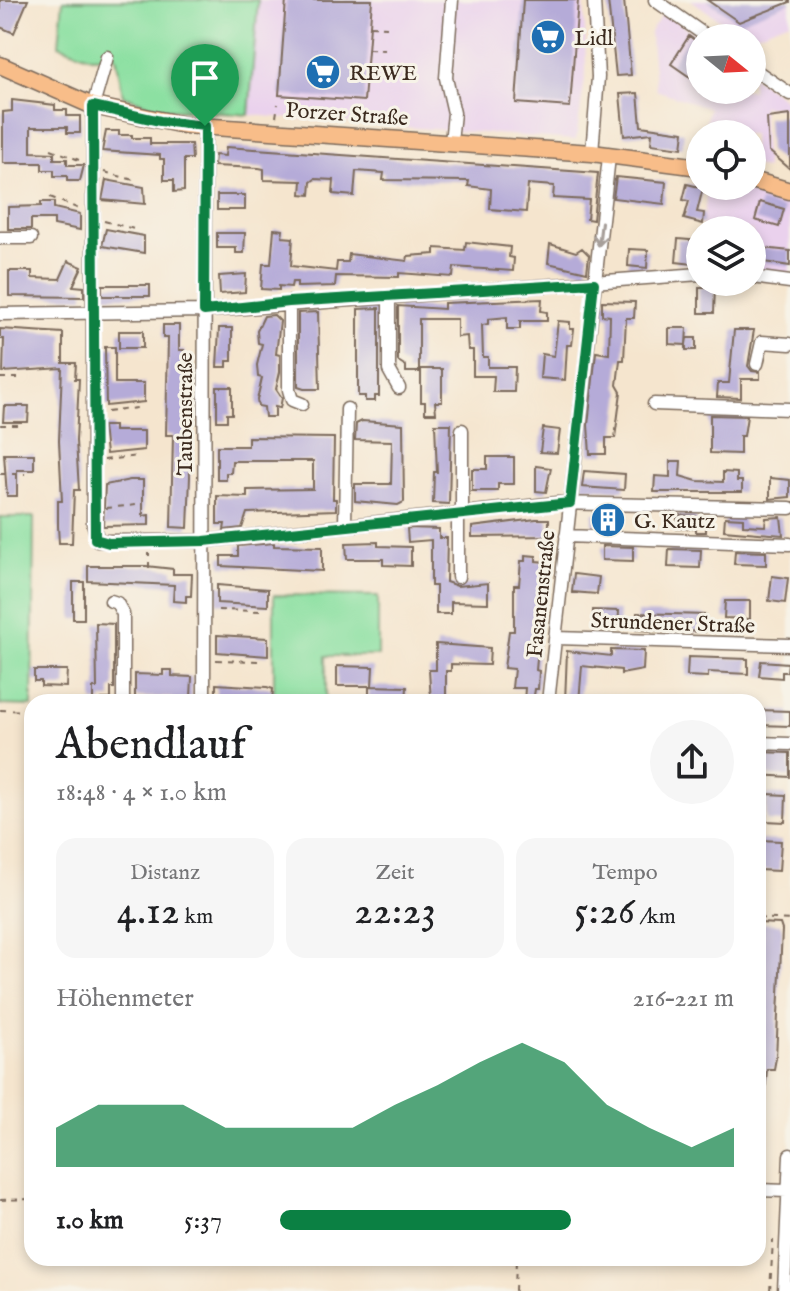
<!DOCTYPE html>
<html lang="de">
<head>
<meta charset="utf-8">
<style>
  :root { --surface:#fff; --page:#f6f6f6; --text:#202124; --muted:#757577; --accent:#0b8043 }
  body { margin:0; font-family:"IM FELL English",serif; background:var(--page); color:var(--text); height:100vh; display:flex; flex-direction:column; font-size:30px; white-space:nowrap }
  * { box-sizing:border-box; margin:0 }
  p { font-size:26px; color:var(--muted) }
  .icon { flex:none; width:44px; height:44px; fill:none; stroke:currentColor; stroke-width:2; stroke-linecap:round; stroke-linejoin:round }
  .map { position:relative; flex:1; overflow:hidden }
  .details { position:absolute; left:24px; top:694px; width:742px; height:572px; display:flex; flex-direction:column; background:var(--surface); border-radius:24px; box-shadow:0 4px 12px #0003 }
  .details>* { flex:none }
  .needle { width:52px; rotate:108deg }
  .tools { position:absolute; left:686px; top:24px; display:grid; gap:16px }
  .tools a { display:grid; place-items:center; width:80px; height:80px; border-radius:50%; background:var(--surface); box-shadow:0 4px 12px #0003; font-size:40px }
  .pin { position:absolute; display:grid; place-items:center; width:68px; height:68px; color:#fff; margin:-82px -34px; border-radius:50% 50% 50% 0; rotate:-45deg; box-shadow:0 0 8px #0007 }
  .pin .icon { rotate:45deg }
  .round { display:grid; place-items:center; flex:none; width:84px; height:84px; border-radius:42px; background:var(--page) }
  .headline { display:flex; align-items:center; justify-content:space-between; height:136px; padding:0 32px }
  h1 { font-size:44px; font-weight:600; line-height:60px }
  .metrics { display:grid; grid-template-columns:repeat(3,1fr); gap:12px; height:136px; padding:8px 32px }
  .metrics div { display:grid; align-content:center; border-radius:20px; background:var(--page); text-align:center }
  .metrics b { font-size:40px; font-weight:600 }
  .metrics small { font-size:22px; font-weight:400 }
  .metrics p { font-size:22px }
  .chart { height:224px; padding:16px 32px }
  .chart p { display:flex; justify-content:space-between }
  .chart svg { width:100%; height:144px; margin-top:8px; fill:var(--accent); opacity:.7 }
  ul { padding:0 32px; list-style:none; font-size:26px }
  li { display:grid; grid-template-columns:128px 96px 1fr; align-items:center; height:60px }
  li i { height:20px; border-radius:10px; background:var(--accent) }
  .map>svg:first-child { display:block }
  .built { fill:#ead1ed }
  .green { fill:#8ce0a2; stroke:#648560; stroke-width:2 }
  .building { fill:#b5abd8 }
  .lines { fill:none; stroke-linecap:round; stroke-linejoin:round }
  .minor-casing { stroke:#7c6b5c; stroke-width:15 }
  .major-casing { stroke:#7c6b5c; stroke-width:19 }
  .path { stroke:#7c6b5c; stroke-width:2; stroke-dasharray:6 6; stroke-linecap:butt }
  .minor { stroke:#fff; stroke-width:12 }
  .major { stroke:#f8bd89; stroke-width:16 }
  .oneway { stroke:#a79f9a }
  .route-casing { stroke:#fff; stroke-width:16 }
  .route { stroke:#0b8043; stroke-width:10 }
  .labels { text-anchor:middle; stroke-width:6; stroke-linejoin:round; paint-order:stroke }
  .poi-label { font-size:22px; fill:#3b2a1e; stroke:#f7f3e8; text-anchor:start }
  .street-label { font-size:22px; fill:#3b2a1e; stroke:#f7f3e8 }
</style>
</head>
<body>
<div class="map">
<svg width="790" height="1291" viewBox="0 0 790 1291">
  <rect width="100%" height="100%" fill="#f7f3e8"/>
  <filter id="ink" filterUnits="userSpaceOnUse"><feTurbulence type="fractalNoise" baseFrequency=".0125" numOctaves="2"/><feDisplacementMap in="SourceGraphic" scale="16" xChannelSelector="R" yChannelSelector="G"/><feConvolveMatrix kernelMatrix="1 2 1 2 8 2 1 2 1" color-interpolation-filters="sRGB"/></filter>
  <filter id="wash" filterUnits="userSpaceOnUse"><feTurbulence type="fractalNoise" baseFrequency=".006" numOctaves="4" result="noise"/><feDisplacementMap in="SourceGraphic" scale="32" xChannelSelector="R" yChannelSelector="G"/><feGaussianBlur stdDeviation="1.8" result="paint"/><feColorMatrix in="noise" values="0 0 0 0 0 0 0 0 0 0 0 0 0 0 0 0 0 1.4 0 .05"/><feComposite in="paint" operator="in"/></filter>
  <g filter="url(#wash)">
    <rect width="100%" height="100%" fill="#f5e5ce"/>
    <path class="built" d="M258,0H584L586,71L576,140L250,115Z
      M691,0H790V21L746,38Z
      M664,12L700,38V90H752V76L790,103V108L762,106L766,169L752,165V134H703L709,108L656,90L650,32Z
      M707,186H724L790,203V276L752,271V230H703Z"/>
    <path class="green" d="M63,0H258L249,115L157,108L123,95L116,56L91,57L59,45Z
      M0,517H34L32,706L0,705Z
      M274,595L378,596V656H326V702H274Z"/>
    <g id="blocks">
      <path class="building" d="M0,0H28L14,33L0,27Z
        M286,0H372L364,101L279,95Z
        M523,0H578L570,107L516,103Z
        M608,0H624L631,75L616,76Z
        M707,0H790V2L739,22Z
        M689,36L700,44V84L671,64Z
        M638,93L641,126L684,132L682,148L651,144L652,133L624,136L620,94Z
        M12,100L55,105V110H67V116H80V133H67V127H31V152L54,153V159H67V165H84L80,181H67V176H54V170H42V163H3V112L12,111Z
        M790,115V169L769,151L767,118Z
        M106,131H119V135H132V138H150V144H191L192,159H184V191L174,192V180H164V159H160V155L102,151Z
        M226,147L598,173L593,220L587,219L589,200L553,198L554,186L528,184L526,212L490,209L491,189L468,186L469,181L383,180L384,173L356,171L354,196L333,194L334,180L315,179L311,182L310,195L301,194L302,181L264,180V169L259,168L214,166L215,155L225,156Z
        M616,177L666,182L664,204L613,198Z
        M106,180L144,187L145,204L102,200Z
        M687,184L703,188L697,212L704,213L703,224L684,219L689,201L683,200Z
        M217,195H245V210H217Z
        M41,202H54V208L80,214V230L54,225V219H31V229H8V207L41,206Z
        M760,202L784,209L779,227L755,220Z
        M106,229L144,236V253L102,246Z
        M274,229L283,230L282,237L293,238L291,266L336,271L337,262H348L349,254L407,261L408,256L435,254V248L465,250L466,242L510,247L509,257L514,258L513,271L454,267L453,277L399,273V277L336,276L335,286L297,287V282H292L291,287L279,286V290L261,289L263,264H271Z
        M217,233H245L244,253H236V248H217Z
        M678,239L700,241L699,260L693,259V264L676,262Z
        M550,244L576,252L582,248L589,255L587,272L548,263Z
        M752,247L790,251V266L752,260Z
        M629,249L648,250L647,268L628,266Z
        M68,261L82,267L73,286L84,287V297L9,296V271H32V278L60,279Z
        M246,274L245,292L220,294L219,276Z
        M102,285H150V296H102Z
        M699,287H715L714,313H699Z
        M542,299L541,311L547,312V321H520V329H507V317L488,319V324L482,325L483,357H488V367H515L514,392H493L494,376H473V350H468L467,336L457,337V319H419V372H406V366L398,361V306L444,309V303Z
        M602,301L635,302L634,318H626L624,360H620L617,385L621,392L615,438H606V454H590L588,425L596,352L609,354L610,316L602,315Z
        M379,308V396H375V401H365V396H358V309Z
        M318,312L320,389H304L298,387V313Z
        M274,315L280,321L276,354L280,355V372L276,389L282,398L280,408L275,407V417H265L264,407L258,406L257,400L262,378L258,377L257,365L262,344L258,343L257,331L264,316Z
        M558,321L570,322V329H574L572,345H567L565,380L540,378L542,354L554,356Z
        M163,325H179V350H184L190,476L188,528L171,527L173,435H166L168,338H163Z
        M219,328H232V361H227V367H217Z
        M669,328H687L686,344L687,338H696V350H686V345L669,344Z
        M0,329L63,333V363H76L75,379H79L76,441L79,490H74L72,543H59L58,526V501H62L59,441L62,368L3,372L4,339H0Z
        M734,330H754L748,366L752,371L760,372V379H741V398L717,397L718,383H729Z
        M119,331H143V348H119Z
        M105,347H115V383H144V402L106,406Z
        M421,369H442V402H435L436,413H425V402H421Z
        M217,387H232V414H227V421H217Z
        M4,406H29L28,422H3Z
        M710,415L747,416L744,436H740V454L710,453Z
        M362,421L403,424L404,502L398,505L355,501V484H391L392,441L355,440L356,424Z
        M435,424H451L449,504L433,503L434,472H437Z
        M103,426H114V431H144V450L106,454Z
        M543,428L560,430L557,453L540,452Z
        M248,437L334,438L333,499H336V510L247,513L242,528L224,530L225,524H217V496L247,497V490L313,489V461H232L231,473H226V480H217V446H248Z
        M4,454H34V470H17V496H7Z
        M487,457H514V484H498V491H472V469H487Z
        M670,461H681L680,476L697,481L723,482V472L737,473V481H742V492H654L655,476L670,477Z
        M536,466L551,468L546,492L536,491Z
        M584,471L625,474L624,490L582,487Z
        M770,478L790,480V497L770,499Z
        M130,480H143V516L149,515V525L103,526L105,485Z
        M593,513L617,514V527L593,526Z
        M677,515L696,516V523H706V532H696V528L677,529Z
        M725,517L743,518V525L765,526L766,518L781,517L783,535L724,530Z
        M536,519H549V536L472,537V527Z
        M407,528L439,529V538H447L446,582L457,586L488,583V603L451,602V614H436V586H431V540L408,542Z
        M378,542V546L411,547V566L383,565V559H347L346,543Z
        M274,543V546L322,547V571L221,566V556H238V546Z
        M602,546L633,547V561L602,560Z
        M669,549L701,550L700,568L668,567Z
        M735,551L766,552V565L734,564Z
        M525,555L536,556V561L546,562L536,670L539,671L538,689H535L533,702H524L525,688H512L514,669L504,668L509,631H514V585H519L521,561H525Z
        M88,566H146L173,569V574H192L191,596H186V602L173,601L174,585L88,581Z
        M574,574L599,577L597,594L572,592Z
        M772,576L788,578L785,603L769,601Z
        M73,582H84V619H73Z
        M217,585L268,589V606L217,603Z
        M725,601H750V619L724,618Z
        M593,610L619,611L618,629L593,628Z
        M637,613L706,615L705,632L680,631V624L662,623V631L636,630Z
        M96,623L114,624V688H111V699H102V702H93V688H97Z
        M217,635L268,638V656L217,652Z
        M436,644L490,648L489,665L451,664V671H446V702H431L429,670H436Z
        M611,650L644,651L643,670L621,674V670L582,666L579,702H565L567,651L611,656Z
        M688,657L748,659V674L708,672V677L687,676Z
        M761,661L788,663L787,672H782V678L759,676Z
        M337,666L373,667L372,686H337Z
        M34,670H67L66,687L41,686V681H34Z
        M163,670H172V676L192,677L191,698L173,702V698L135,697V674L163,675Z
        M216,684L267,687L273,689L272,701L216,702Z
        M369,686L407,687L406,701L369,702Z
        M758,710L790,711V726L758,725Z
        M758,752L790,753V777L758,775Z
        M767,794L786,795L785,822L766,821Z
        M759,840L781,841L779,871L758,870Z
        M758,923L780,924L782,930L776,1058L774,1069H767L765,1094H758Z"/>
    </g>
  </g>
  <g filter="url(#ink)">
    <use href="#blocks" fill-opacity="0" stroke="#7c6b5c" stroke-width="2"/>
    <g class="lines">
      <g class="minor-casing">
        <path id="minor" d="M655,0L709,38
          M107,57L93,106V523L98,541H204L557,503L790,508
          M752,68L790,94
          M451,142L454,113L446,78L452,0
          M592,153L598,77L594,0
          M0,238H31
          M752,277L790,282
          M389,297V370L399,388
          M289,302V390L292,400L302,404
          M0,314L204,311L700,274
          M757,364L762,342L790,344
          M654,404L790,409
          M462,513V430
          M345,525L347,409
          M566,536L790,544
          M458,577V513
          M111,601L117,603L123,614V702
          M556,638L790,645
          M204,702L205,126
          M548,702L609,157
          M758,743L790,744
          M758,1190L787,1191
          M784,1291L790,1155"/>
      </g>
      <g class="major-casing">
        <path id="major" d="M0,65L93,106L184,125L592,153L700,167
          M752,180L790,191"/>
      </g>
      <path class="path" d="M370,26L387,27
        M368,49L385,50
        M276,117L278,104
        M51,149L79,160
        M104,172L137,181
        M50,197L79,209
        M104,221L138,230
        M0,378H24
        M107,412L137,408
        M0,425H24
        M104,460L139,456
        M0,474H25
        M106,508L137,505
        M149,568V553
        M572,593H586
        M218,610L261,611
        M216,660L259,661
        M142,702V697
        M0,710L32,711
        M758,918L790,920
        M0,1200L32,1199
        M515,1291L516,1258
        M770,1291L773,1240"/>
      <use href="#minor" class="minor"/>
      <use href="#major" class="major"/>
    </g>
    <defs><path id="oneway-shaft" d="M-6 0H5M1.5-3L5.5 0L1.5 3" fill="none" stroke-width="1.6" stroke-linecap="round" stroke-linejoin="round" transform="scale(2)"/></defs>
    <use class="oneway" href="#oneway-shaft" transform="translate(600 234) rotate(97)"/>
  </g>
  <g class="lines" filter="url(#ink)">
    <g class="route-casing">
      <path id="route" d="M93,106L160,121L205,126L204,311L289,302L594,283L570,503L204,541L109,543L95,539Z"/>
    </g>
    <use href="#route" class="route"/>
  </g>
  <defs>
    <g id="supermarket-disc" transform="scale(1.8)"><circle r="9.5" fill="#1f6fb2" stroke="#f7f3e8"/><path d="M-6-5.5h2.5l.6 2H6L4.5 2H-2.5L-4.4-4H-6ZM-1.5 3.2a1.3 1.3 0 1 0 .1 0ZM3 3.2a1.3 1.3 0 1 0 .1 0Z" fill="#fff"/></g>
    <g id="building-disc" transform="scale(1.8)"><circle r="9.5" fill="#1f6fb2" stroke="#f7f3e8"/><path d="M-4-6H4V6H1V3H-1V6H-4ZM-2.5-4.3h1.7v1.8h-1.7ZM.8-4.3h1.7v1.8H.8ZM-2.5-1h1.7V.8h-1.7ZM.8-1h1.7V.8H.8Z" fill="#fff"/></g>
  </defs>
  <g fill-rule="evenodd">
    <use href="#supermarket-disc" x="548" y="37"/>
    <use href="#supermarket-disc" x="323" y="72"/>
    <use href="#building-disc" x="608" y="520"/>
  </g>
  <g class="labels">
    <g class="poi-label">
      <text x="574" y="45">Lidl</text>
      <text x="349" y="80">REWE</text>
      <text x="634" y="528">G. Kautz</text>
    </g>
    <g class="street-label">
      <text transform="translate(347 113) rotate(4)" y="8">Porzer Straße</text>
      <text transform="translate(184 414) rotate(-90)" y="8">Taubenstraße</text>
      <text transform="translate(540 594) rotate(-84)" y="8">Fasanenstraße</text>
      <text transform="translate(673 622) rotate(2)" y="8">Strundener Straße</text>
    </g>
  </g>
</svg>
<div class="tools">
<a><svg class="needle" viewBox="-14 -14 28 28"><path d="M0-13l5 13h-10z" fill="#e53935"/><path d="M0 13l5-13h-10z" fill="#757577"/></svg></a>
<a><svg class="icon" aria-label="locate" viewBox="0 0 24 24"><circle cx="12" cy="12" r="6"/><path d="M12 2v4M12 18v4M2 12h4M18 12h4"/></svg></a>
<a><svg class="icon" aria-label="layers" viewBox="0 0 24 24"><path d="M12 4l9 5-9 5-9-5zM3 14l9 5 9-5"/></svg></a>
</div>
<div class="pin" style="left:205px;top:126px;background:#1e9e55"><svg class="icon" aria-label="arrive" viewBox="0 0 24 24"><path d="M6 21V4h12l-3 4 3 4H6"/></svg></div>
<section class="details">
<div class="headline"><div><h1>Abendlauf</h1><p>18:48 · 4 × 1.0 km</p></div><a class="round"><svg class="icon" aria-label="share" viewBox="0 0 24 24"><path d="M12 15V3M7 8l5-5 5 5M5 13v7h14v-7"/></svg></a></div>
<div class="metrics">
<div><p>Distanz</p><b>4.12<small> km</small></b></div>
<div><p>Zeit</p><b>22:23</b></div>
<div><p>Tempo</p><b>5:26<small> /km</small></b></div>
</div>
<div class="chart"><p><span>Höhenmeter</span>216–221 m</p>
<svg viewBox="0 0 160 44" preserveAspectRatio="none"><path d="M0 44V32L10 25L20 25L30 25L40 32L50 32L60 32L70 32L80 25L90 19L100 12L110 6L120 12L130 25L140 32L150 38L160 32V44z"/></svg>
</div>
<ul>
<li><b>1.0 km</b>5:37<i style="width:64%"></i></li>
</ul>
</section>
</div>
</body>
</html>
